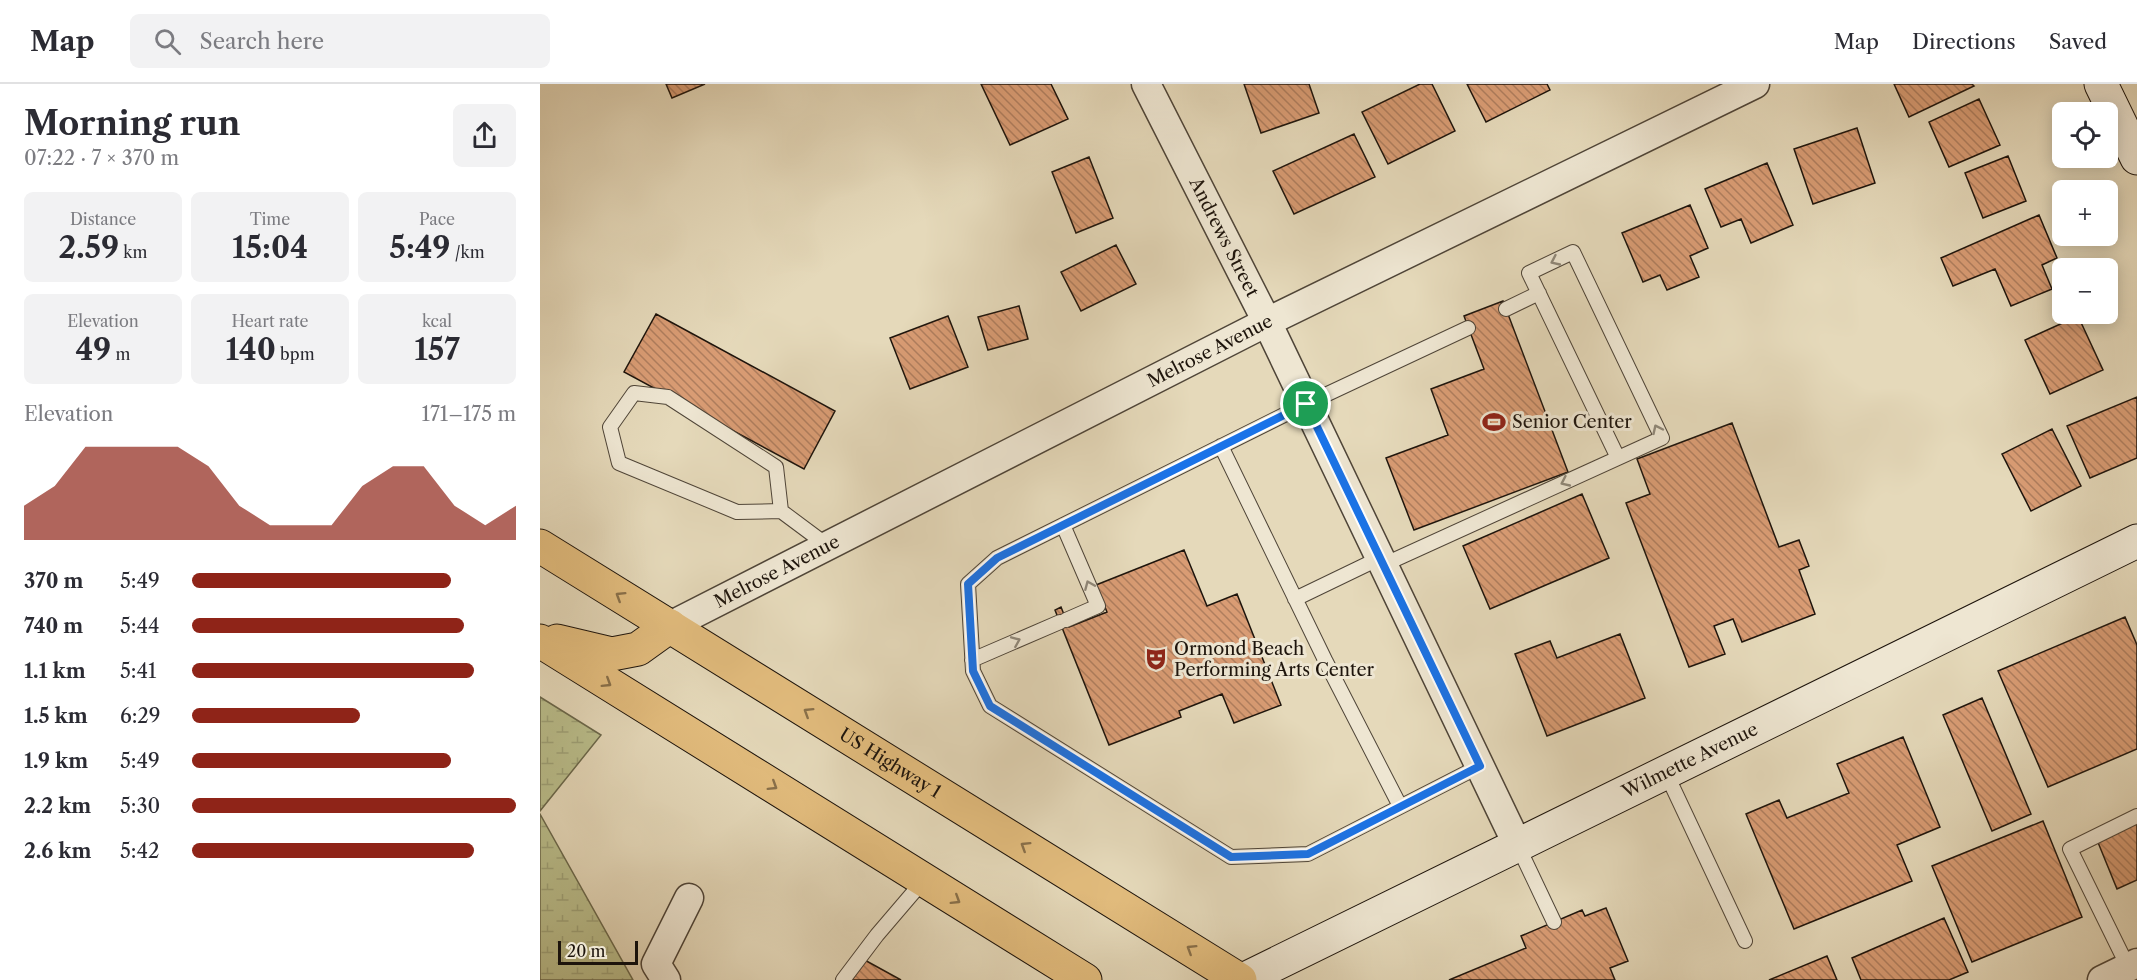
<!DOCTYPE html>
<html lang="en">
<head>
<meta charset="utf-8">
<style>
  :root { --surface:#fff; --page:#f2f2f3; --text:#2b2b33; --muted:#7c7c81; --line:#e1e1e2; --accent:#8f2418 }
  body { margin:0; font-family:"Libre Caslon Text",serif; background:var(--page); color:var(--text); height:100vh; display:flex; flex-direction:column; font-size:22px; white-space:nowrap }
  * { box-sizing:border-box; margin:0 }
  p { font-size:20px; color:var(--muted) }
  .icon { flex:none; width:33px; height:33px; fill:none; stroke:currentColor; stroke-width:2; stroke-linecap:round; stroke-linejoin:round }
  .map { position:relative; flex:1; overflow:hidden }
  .drawer { display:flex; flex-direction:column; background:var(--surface); width:540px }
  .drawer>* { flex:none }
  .buttons { position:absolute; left:1512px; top:18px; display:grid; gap:12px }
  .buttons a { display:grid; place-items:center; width:66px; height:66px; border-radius:9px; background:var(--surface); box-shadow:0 3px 15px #0003; font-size:30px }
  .scale { position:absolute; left:18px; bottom:15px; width:80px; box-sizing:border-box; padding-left:6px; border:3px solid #1d140c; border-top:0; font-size:16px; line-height:21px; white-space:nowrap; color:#1d140c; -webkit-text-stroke:4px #eee6d2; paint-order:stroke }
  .pin { position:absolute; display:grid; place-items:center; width:51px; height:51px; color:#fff; margin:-26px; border:3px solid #fff; border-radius:50%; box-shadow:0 2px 6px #0007 }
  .round { display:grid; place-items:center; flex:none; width:63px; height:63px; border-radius:9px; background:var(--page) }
  .overview { display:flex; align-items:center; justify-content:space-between; height:102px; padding:0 24px }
  h1 { font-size:33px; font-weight:700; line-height:45px }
  .stats { display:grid; grid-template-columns:repeat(3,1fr); gap:9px; height:102px; padding:6px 24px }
  .stats div { display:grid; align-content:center; border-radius:9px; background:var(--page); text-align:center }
  .stats b { font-size:30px; font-weight:700 }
  .stats small { font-size:16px; font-weight:400 }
  .stats p { font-size:16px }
  .chart { height:168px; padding:12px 24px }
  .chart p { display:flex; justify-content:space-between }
  .chart svg { width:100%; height:108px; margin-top:6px; fill:var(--accent); opacity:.7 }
  ul { padding:0 24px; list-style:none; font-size:20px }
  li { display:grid; grid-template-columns:96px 72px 1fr; align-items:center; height:45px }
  li i { height:15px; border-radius:8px; background:var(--accent) }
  header { display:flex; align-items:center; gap:36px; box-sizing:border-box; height:84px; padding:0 30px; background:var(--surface); border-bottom:2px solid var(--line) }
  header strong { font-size:28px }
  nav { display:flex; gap:33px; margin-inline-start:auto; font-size:21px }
  .search { width:420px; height:54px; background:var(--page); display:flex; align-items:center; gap:15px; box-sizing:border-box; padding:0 21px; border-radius:9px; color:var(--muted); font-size:22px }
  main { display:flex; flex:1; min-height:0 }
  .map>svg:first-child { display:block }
  .wetland { fill:url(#wetland-marsh); stroke:#6c694c; stroke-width:1.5 }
  .building { fill:url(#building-back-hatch); stroke:#1d140c; stroke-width:1.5 }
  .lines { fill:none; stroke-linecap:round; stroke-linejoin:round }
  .lane-casing { stroke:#4f4538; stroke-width:16 }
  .street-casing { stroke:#4f4538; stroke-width:31 }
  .secondary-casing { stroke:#1d140c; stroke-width:35 }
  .primary-casing { stroke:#1d140c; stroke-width:35 }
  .lane { stroke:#eee6d2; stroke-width:14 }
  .street { stroke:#eee6d2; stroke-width:28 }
  .secondary { stroke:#eee6d2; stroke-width:33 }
  .primary { stroke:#e2bc7d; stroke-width:33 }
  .oneway { stroke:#908879 }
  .oneway2 { stroke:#89704a }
  .route-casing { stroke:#fff; stroke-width:12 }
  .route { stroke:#1a73e8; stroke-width:8 }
  .labels { text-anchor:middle; stroke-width:6; stroke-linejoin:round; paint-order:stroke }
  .street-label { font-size:18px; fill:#1d140c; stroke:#eee6d2 }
  .poi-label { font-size:18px; fill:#1d140c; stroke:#eee6d2; text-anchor:start }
</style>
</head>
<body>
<header>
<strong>Map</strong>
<div class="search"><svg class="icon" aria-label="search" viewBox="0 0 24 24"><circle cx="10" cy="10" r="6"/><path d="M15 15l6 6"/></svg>Search here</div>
<nav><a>Map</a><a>Directions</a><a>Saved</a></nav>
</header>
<main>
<section class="drawer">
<div class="overview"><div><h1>Morning run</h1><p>07:22 · 7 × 370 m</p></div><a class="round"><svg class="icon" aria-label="share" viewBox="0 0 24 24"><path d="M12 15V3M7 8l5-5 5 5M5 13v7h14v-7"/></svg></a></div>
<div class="stats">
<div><p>Distance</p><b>2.59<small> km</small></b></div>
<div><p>Time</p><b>15:04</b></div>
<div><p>Pace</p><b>5:49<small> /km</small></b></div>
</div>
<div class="stats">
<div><p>Elevation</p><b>49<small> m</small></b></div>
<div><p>Heart rate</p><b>140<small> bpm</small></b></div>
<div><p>kcal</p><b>157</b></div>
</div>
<div class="chart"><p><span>Elevation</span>171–175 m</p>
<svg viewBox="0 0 160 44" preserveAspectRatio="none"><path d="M0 44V30L10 22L20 6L30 6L40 6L50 6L60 14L70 30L80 38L90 38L100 38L110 22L120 14L130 14L140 30L150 38L160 30V44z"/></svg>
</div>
<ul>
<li><b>370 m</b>5:49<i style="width:80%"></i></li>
<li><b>740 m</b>5:44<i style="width:84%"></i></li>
<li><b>1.1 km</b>5:41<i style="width:87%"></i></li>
<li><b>1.5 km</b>6:29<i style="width:52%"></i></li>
<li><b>1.9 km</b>5:49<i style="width:80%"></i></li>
<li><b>2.2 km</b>5:30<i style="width:100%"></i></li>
<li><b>2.6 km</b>5:42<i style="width:87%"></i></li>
</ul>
</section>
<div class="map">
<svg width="1597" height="896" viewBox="0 0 1597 896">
  <defs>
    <pattern id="wetland-marsh" width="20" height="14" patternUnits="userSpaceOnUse" patternTransform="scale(1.5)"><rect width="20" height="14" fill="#babe8c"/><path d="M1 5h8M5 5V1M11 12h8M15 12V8" fill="none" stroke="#9fa278"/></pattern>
    <pattern id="building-back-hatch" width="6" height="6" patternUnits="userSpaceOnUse" patternTransform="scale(1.5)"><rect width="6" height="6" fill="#d99c74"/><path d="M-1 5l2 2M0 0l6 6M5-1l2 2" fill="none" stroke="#af7e5e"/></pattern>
  </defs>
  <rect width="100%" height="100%" fill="#e5d9ba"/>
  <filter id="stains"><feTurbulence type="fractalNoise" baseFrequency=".00333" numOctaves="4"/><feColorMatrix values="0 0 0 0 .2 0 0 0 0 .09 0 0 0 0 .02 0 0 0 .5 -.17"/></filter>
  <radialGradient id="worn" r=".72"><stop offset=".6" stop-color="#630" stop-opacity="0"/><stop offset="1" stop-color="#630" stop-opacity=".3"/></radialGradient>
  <path class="wetland" d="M0,613L61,651L0,727Z
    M0,730L93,896H0Z"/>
  <path class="building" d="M126,0H165L132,14Z
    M441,0H511L528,35L470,61Z
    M704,0H769L779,29L721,49Z
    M880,0H892L915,47L848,80L822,28Z
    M927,0H1007L1010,6L946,38Z
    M1354,0H1432L1434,2L1369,33Z
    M1439,15L1460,61L1409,83L1389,38Z
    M1317,44L1335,99L1273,120L1254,65Z
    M814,50L835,93L754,130L733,87Z
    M1468,72L1486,117L1443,134L1425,89Z
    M549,73L573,134L536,149L512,88Z
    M1227,79L1253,141L1211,159L1201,135L1181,143L1165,105Z
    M1150,121L1168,164L1150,172L1159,193L1127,206L1120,191L1103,198L1082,149Z
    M1499,131L1517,174L1502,181L1512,205L1471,222L1455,185L1413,202L1401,174Z
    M576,161L596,200L541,227L521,188Z
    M963,217L1028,388L874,446L846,374L908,351L891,305L944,285L924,232Z
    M479,222L488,255L448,266L438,233Z
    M116,230L295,327L264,385L84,288Z
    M408,232L428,283L370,305L350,254Z
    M1538,232L1563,286L1510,310L1485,256Z
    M1597,313V374L1550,394L1527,342Z
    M1192,339L1239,463L1259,456L1269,482L1259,486L1275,530L1202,558L1193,535L1174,542L1185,570L1149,583L1086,419L1110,410L1097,375Z
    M1512,345L1541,402L1491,427L1462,370Z
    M1042,410L1069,474L950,525L923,462Z
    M644,466L667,522L697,510L741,621L694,639L682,610L639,627L641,633L569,661L515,526L521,523L529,543L567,528L556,501Z
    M1585,533L1597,561V665L1508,703L1458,587Z
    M1080,550L1105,614L1007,652L975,570L1010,557L1017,574Z
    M1442,614L1491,730L1452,747L1403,631Z
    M1363,653L1400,743L1357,761L1372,797L1254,845L1206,730L1239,716L1247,734L1309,709L1297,680Z
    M1503,737L1542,833L1432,878L1392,782Z
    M1597,739V796L1577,805L1557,756Z
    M1066,824L1088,877L1070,884L1075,896H909L986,864L981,852L1042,826L1045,832Z
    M1404,834L1428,888L1409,896H1321L1312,874Z
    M1287,872L1297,896H1229Z
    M321,874L361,896H309Z"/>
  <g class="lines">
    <g class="lane-casing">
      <path id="lane" d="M966,225L999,209
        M928,244L766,320L457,474L428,500L433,587L450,622L691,773L768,770L940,682
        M681,362L786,578L860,722
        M241,427L236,383L128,313L94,309L70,343L79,379L197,428L241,427L288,462
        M523,441L558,522L526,536
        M843,481L1122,354L1033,168L989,189L1078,374
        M755,515L840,474
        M432,576L520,538
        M1126,689L1205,857
        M978,762L1014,838
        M1588,883L1530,765L1597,732
        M303,896L337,851L384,796"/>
    </g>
    <g class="street-casing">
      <g id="street">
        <path id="s1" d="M606,0L727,238L978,762"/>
        <path id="s2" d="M130,542L727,238L1215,0"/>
        <path d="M126,896L116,880L149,814"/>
        <path d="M1562,896L1597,879"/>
      </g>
    </g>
    <g class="secondary-casing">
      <g id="secondary">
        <path d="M1561,0L1597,74"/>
        <path id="s3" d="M703,896L1597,457"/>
      </g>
    </g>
    <g class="primary-casing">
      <g id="primary">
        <path id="s4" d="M0,462L700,896"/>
        <path d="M0,557L545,896"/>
        <path d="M17,557L72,570L98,565L130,542"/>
      </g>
    </g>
    <use href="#lane" class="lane"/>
    <use href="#street" class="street"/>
    <use href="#secondary" class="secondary"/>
    <use href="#primary" class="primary"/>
  </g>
  <defs><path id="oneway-chevron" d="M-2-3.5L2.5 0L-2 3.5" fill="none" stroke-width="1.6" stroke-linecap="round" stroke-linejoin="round" transform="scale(1.5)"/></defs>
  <g class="oneway">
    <use href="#oneway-chevron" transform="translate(1015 177) rotate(155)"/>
    <use href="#oneway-chevron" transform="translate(1117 345) rotate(-115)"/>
    <use href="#oneway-chevron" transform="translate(1025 398) rotate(155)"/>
    <use href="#oneway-chevron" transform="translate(549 501) rotate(-113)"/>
    <use href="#oneway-chevron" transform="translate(476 557) rotate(-23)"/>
  </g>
  <g class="oneway2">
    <use href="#oneway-chevron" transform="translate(80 512) rotate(-148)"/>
    <use href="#oneway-chevron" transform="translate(67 599) rotate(32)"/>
    <use href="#oneway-chevron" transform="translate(268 628) rotate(-148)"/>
    <use href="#oneway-chevron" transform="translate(233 702) rotate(32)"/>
    <use href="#oneway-chevron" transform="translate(485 762) rotate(-148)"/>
    <use href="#oneway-chevron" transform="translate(416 816) rotate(32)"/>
    <use href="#oneway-chevron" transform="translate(651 865) rotate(-148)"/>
  </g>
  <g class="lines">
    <g class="route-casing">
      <path id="route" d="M766,320L940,682L768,770L691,773L450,622L433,587L428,500L457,474Z"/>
    </g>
    <use href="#route" class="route"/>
  </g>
  <defs>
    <g id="stadium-bare" transform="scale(1.8)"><path d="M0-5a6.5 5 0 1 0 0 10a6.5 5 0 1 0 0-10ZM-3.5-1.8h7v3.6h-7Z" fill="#8f2418" stroke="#eee6d2" stroke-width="2.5" paint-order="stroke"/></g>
    <g id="theatre-bare" transform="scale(1.8)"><path d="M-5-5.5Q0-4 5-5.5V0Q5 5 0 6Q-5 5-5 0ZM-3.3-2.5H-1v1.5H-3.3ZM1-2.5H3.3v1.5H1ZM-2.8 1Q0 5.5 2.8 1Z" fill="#8f2418" stroke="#eee6d2" stroke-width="2.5" paint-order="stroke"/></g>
  </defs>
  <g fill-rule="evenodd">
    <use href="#stadium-bare" x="954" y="338"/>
    <use href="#theatre-bare" x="616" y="575"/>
  </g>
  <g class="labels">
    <g class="street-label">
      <text dy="6" stroke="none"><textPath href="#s1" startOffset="172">Andrews Street</textPath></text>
      <text dy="6" stroke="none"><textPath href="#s2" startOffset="606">Melrose Avenue</textPath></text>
      <text dy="6" stroke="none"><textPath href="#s2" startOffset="120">Melrose Avenue</textPath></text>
      <text dy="6" stroke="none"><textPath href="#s3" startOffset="498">Wilmette Avenue</textPath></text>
      <text dy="6" stroke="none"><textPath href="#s4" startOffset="412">US Highway 1</textPath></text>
    </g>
    <g class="poi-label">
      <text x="972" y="344">Senior Center</text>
      <text x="634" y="571">Ormond Beach<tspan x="634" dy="21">Performing Arts Center</tspan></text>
    </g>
  </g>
  <rect width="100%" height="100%" filter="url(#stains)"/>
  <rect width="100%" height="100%" fill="url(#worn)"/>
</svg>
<div class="buttons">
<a><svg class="icon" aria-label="locate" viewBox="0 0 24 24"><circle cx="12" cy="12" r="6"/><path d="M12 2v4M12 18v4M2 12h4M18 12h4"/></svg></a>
<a>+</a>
<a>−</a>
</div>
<div class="scale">20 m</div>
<div class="pin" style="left:766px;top:320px;background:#1e9e55"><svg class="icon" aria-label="arrive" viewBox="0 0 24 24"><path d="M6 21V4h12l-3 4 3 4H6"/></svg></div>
</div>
</main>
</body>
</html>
